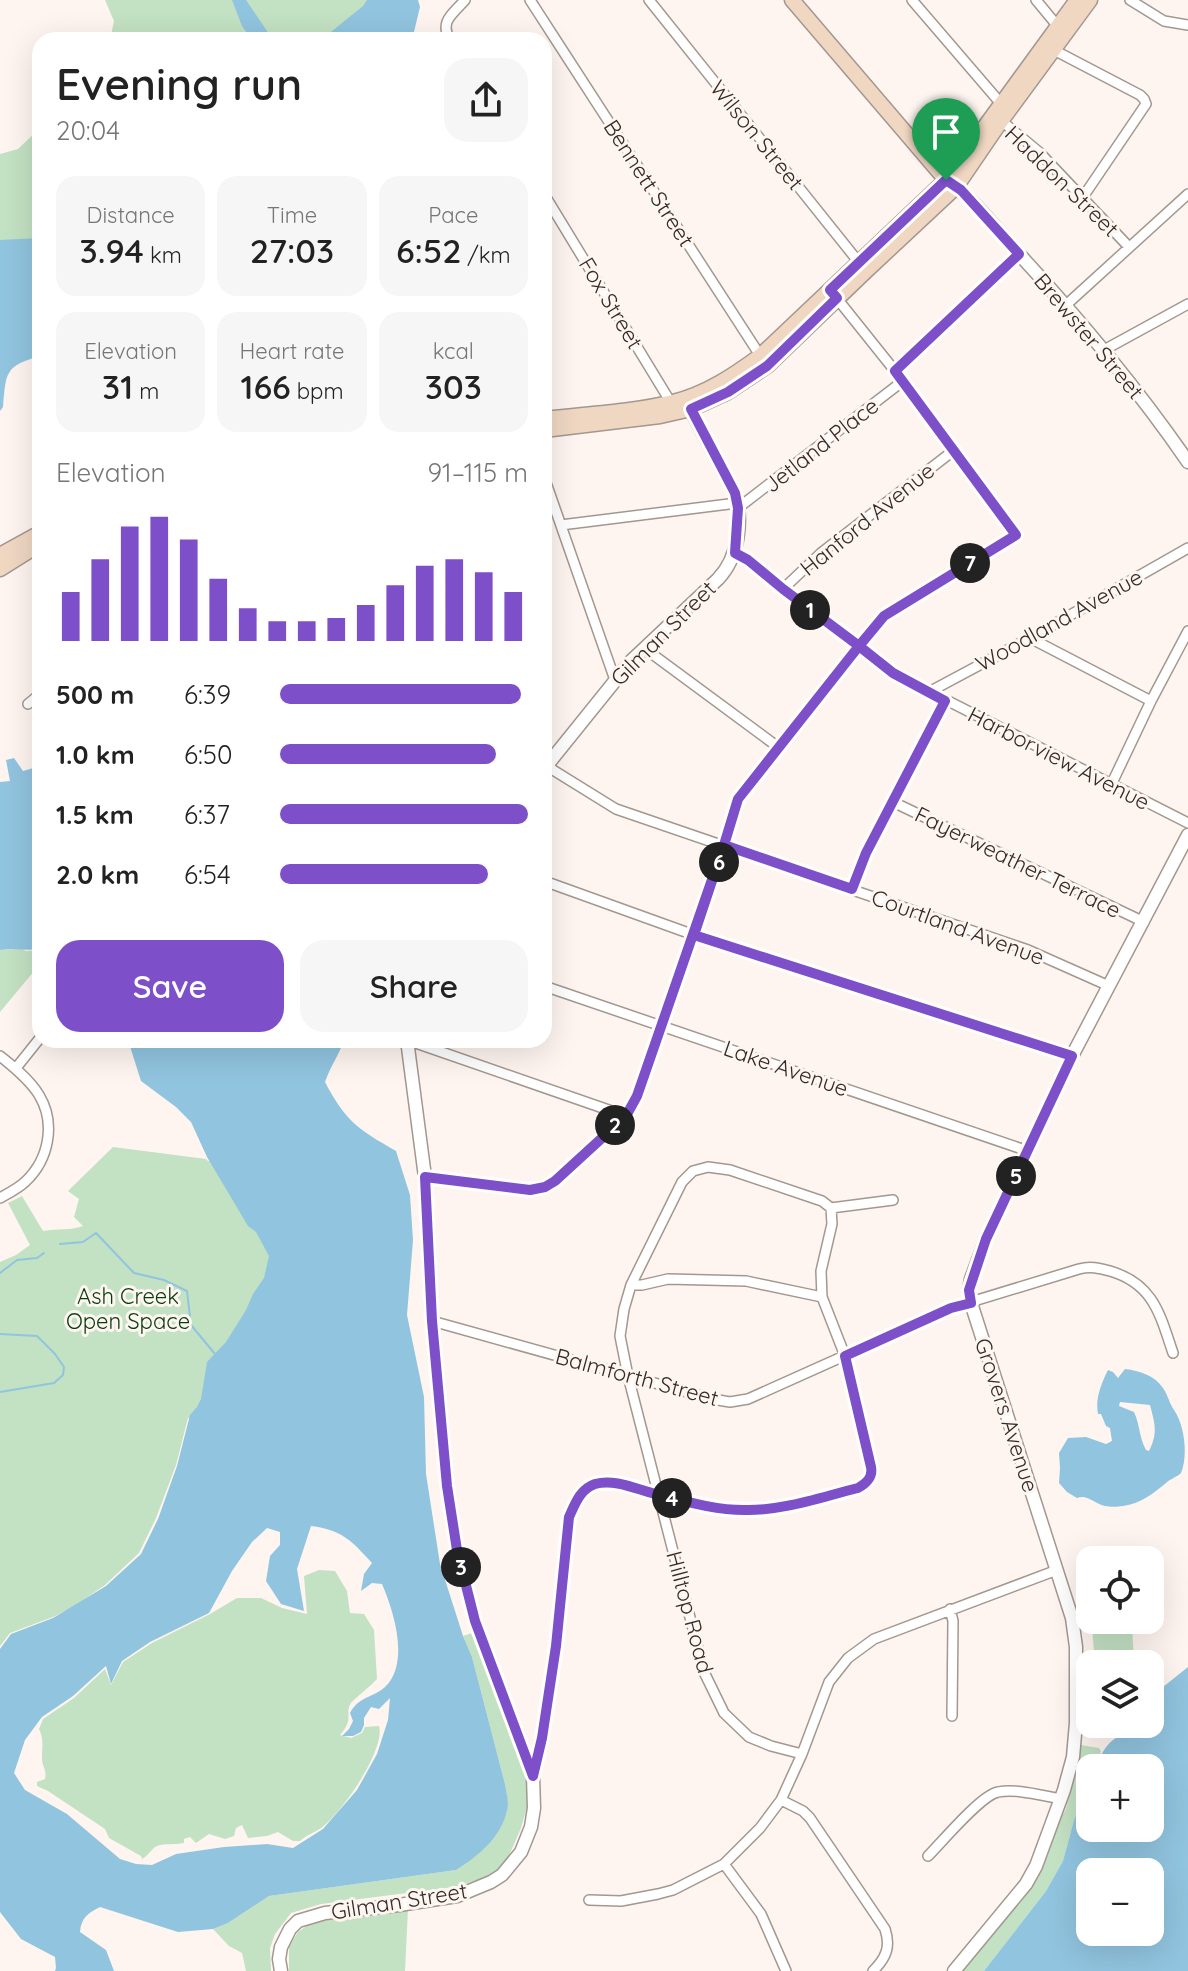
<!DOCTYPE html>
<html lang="en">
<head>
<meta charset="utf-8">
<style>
  :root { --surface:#fff; --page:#f6f6f6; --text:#222; --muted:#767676; --accent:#7d50c9 }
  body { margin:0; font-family:Quicksand,sans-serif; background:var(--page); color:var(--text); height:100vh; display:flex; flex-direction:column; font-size:30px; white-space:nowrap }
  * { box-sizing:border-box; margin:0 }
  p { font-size:26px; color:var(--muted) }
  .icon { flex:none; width:44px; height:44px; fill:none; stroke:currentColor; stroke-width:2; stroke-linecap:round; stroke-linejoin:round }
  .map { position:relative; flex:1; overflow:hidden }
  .sheet { position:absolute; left:32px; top:32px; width:520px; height:1016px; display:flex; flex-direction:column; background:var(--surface); border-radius:24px; box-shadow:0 8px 32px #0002 }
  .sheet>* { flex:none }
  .buttons { position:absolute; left:1076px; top:1546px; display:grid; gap:16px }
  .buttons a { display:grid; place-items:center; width:88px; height:88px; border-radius:16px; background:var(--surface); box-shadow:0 8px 32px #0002; font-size:40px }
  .pin { position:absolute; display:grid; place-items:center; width:68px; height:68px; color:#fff; margin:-82px -34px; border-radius:50% 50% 50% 0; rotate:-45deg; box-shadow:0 0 8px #0007 }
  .pin .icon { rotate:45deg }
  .km { position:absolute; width:40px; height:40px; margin:-20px; border-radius:50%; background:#222; color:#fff; font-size:22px; line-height:40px; text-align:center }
  .round { display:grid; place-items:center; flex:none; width:84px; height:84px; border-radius:24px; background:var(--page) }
  .summary { display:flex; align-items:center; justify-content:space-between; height:136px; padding:0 24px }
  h1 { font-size:44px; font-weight:600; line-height:60px }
  .stats { display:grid; grid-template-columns:repeat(3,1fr); gap:12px; height:136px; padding:8px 24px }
  .stats div { display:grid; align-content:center; border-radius:20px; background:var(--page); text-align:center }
  .stats b { font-size:34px; font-weight:600 }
  .stats small { font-size:22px; font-weight:400 }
  .stats p { font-size:22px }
  .chart { height:224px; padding:16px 24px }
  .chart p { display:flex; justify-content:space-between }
  .chart svg { width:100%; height:144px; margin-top:8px; stroke:var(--accent); stroke-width:6 }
  .button { display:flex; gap:16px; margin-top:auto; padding:16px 24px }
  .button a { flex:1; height:92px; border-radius:24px; background:var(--accent); color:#fff; font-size:32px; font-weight:600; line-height:92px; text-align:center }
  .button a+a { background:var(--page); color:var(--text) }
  ul { padding:0 24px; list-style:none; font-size:26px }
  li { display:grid; grid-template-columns:128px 96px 1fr; align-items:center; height:60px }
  li i { height:20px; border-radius:10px; background:var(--accent) }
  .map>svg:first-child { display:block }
  .green { fill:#c3e1c3 }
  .water { fill:#91c4df; fill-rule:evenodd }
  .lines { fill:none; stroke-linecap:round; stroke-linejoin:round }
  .stream { stroke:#91c4df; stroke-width:2 }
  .minor-casing { stroke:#a4978f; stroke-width:12 }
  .tertiary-casing { stroke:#a4978f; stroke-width:15 }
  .secondary-casing { stroke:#a4978f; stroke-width:17 }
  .minor { stroke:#fff; stroke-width:9 }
  .tertiary { stroke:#fff; stroke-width:12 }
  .secondary { stroke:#efd7c2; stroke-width:14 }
  .route-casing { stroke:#fff; stroke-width:16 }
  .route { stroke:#7d50c9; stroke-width:10 }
  .labels { text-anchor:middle; stroke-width:6; stroke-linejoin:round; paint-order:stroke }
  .street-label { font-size:22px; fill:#322c29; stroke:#fef5f0 }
  .park-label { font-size:22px; fill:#053e0d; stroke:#fef5f0 }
</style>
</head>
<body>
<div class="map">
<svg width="1188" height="1971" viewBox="0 0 1188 1971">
  <rect width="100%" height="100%" fill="#fef5f0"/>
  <path class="green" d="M105,0H387L384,40H110L114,21Z
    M40,128V255L0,263V154L18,149Z
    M22,949L26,951L40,950V964L0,1012V950Z
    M113,1147L206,1159L208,1161H218L274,1258L269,1277L194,1418H188L176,1465L156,1518L139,1553L105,1585L74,1606L53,1617L10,1633L0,1646V1262L16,1255L30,1245L8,1203L22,1196L43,1231C57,1228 70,1231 83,1226L74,1217L79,1199L68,1191Z
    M319,1570L335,1571L347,1591L350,1613L364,1614L374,1630L377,1679C371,1686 355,1698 351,1703C344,1713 355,1718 340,1735L351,1738L362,1733L365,1727L379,1726C386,1750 340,1815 321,1828C314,1833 306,1835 300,1841H293L278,1832L267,1836L248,1838L242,1825L236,1828L234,1836L225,1839L209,1834L196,1843L190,1837L184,1839V1843C175,1845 165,1843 157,1846C151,1849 149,1855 142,1859L141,1856L109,1838L105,1829L48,1791L37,1786V1782L45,1779C47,1768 42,1768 42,1758C42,1747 44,1739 39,1729L43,1719L74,1698L105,1669L111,1685L123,1662L152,1643L210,1614L237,1598H261L282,1608L307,1614L304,1576Z
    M1132,1624L1134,1664H1095L1092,1627Z
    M472,1633L515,1744L527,1780V1807L521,1828L508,1858L497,1871L484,1878L454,1887L321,1904L291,1913L275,1934L270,1948L271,1971H246L242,1953L229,1946L213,1929L228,1923L269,1896L456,1870L498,1831L504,1819L508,1803L505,1784L472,1657L463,1636Z
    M1081,1745L1099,1748L1101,1751L1096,1768H1090V1780L1074,1820L1063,1861L1046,1891L984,1971H957L989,1933L1065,1811L1079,1764Z
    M408,1909L405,1971H289V1946L298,1932L312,1922Z"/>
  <path class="water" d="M232,0H246L273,40H252L242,26Z
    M367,0H418L420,7L412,40H321L363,6Z
    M40,238V356C5,366 6,372 3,407L0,411V240Z
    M14,758L23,771L40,766V949C26,951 14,948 0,950V782L10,781L6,760Z
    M128,1040H344C339,1055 330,1067 325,1082C346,1122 358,1129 396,1151L410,1195L413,1240L407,1315L424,1397L426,1474L440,1564L463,1636L472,1657L505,1784C506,1791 508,1798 508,1804C505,1834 480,1855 456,1870L269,1896L228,1923L213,1929L178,1932L100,1907C88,1913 81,1918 80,1932L106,1950L114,1971H55L56,1968L55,1957L21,1939L0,1912V1649L11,1634L53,1618L106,1586L141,1554L158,1519L177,1466L190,1415L197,1407L201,1399L207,1362L226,1342L246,1310L253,1294L264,1278L269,1256L256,1232L248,1226L207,1157L191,1122L176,1107L141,1081ZM311,1526C342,1530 351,1540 372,1563L364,1574L361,1591L372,1583L382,1584C394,1612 410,1663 385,1687C373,1698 359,1696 350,1713L353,1721L349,1729L342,1736H353L361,1732L364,1725V1718L371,1707L379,1709L390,1698L388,1720L377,1754L357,1790L323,1829L293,1848L267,1844L224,1847L176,1854L152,1865L136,1864L120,1859L67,1814L25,1790L14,1773L25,1740L42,1717L73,1696L106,1666L111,1684L122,1661L150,1642L209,1613L232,1571L252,1542L267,1528L280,1532V1545L270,1556L266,1581L281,1604L304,1611L297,1569Z
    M1125,1369C1140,1371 1154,1375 1163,1388C1168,1395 1169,1403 1174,1410C1185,1426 1188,1456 1181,1473C1177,1477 1170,1479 1166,1483C1154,1493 1140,1504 1123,1506C1118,1507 1110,1507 1105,1506C1094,1504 1088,1494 1077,1498L1067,1492L1059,1483L1060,1468L1059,1453L1068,1438L1086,1437L1106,1444L1112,1441L1110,1428L1106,1426L1101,1414H1098C1095,1399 1101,1384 1108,1370L1113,1372L1118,1378ZM1120,1402L1150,1405C1155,1424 1158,1433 1149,1451L1146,1450C1139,1437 1140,1425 1134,1412L1119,1406Z
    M1188,1667V1971H984L1046,1891L1063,1861L1074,1820L1090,1780V1828H1150V1768H1096C1102,1750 1111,1735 1131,1733L1136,1724H1150V1701L1153,1695ZM1090,1872H1150V1932H1090Z"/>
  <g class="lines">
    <path class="stream" d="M60,1244L83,1242L96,1233L134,1273L164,1280L187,1291L191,1325L215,1354
      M0,1273L17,1260L37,1258L44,1253
      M0,1334L37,1336L55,1354L64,1367L63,1375L54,1383L0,1392"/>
    <g class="minor-casing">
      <path id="minor" d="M530,0L763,360
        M649,0L861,265
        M912,0L1003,106
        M1036,0L1060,29
        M1130,0L1164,21L1188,25
        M450,40C439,21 453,14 465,0
        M1050,48L1140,95L1144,99L1146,104L1083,197
        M998,118L1039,152L1129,247
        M544,194L673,406
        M1066,305L1188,194
        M1104,350L1188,304
        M895,371L1019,254
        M544,477L615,680
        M738,508L903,381
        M561,525L737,503
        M735,553L748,560L783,589L893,673L1188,823
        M783,589L821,553L953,451
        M1030,638L1151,701
        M644,648L778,747
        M929,692L1030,638L1188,548
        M28,704L40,694
        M546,763L553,770L616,809L1028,950L1109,986
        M1112,783L1151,701L1188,631
        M893,802L1144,922
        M544,881L694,935L1072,1056
        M852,889L866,853L945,701
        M544,986L1028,1151
        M407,1040L626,1116
        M0,1056C14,1067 30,1080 39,1095C56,1123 49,1159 26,1181C19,1188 9,1193 0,1198
        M16,1068L40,1038
        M425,1177L516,1189L540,1188L555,1181L626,1116L637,1096L662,1026L724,845L738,799L884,616L1016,535L903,381L835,296
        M831,1208L893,1200
        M631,1285H642L668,1279L746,1281L822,1297
        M432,1321L712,1399L730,1402L748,1399L951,1308L1079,1269C1090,1266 1099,1268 1110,1271C1154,1284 1160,1315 1173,1353
        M950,1609L953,1621L952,1716
        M533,1776L542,1738L556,1646L569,1517C575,1504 580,1489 595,1484C616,1478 640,1491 660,1496C688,1502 716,1509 744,1510C783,1511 821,1497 858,1488C867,1484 873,1477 871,1467L845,1356L822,1297L821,1271L832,1224L831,1208L822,1201L730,1170L708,1167L693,1171L682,1182L631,1285L624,1309L620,1336L628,1376L704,1672L724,1713L749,1737L771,1746L802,1754
        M781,1800L803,1811L810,1818L885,1929C891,1947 886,1958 873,1971
        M928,1856C942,1842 981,1795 998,1792C1016,1788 1043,1796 1062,1799
        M724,1864L761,1914L786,1971
        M589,1900L621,1901L658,1894L673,1890L724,1864L760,1828L781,1800L802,1754L829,1682L848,1658L874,1639L1057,1570"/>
    </g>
    <g class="tertiary-casing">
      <path id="tertiary" d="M956,187C978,204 1000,234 1019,254C1080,320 1137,388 1188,462
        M544,769L631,661L718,579C739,557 743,521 735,493L686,401
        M281,1971L279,1959L281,1947L290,1929L298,1921L325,1913L399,1905L457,1896L491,1882L502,1875L521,1852L531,1827L534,1808L533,1776L475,1621L457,1550L447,1486L432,1321L425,1177L407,1040
        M954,1971L1026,1884L1036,1866L1064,1790L1073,1757L1076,1723V1647L1072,1618L971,1303L969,1290L971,1279L986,1239L1002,1205L1072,1056L1188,835"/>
    </g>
    <g class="secondary-casing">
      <path id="secondary" d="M792,0L946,180L951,184
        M544,419C586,414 633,412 673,402C706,394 734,375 760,356L946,180L1077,0
        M544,430L660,416L691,409L728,392L767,366L866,271L956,187L1001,121L1090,0
        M0,555L40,533
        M0,569L40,544"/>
    </g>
    <use href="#minor" class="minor"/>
    <use href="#tertiary" class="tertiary"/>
    <use href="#secondary" class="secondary"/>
  </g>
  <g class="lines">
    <g class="route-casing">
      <path id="route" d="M946,180L830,290L837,298L767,366L728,392L691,409L735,493L738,508L735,553L748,560L783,589L859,646L738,799L724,845L637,1096L626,1116L555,1181L545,1187L530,1190L425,1177L432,1321L447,1486L457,1550L475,1621L533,1776L542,1738L556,1646L569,1517C575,1504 580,1489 595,1484C616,1478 640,1491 660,1495C688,1502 716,1510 744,1510C783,1511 821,1497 858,1488C867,1483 873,1477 871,1467L845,1356L951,1308L971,1303L969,1290L986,1239L1072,1056L694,935L724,845L852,889L866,853L945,701L893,673L859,646L884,616L1016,535L895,371L1019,254L961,190L946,180"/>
    </g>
    <use href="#route" class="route"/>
  </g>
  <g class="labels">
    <g class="street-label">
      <text transform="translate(757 135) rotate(51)" y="8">Wilson Street</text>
      <text transform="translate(1062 181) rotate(44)" y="8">Haddon Street</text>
      <text transform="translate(649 183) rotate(57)" y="8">Bennett Street</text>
      <text transform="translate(611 303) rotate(59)" y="8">Fox Street</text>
      <text transform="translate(1089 336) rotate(50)" y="8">Brewster Street</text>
      <text transform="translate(821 445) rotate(-38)" y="8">Jetland Place</text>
      <text transform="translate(867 519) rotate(-39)" y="8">Hanford Avenue</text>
      <text transform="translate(1059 620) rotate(-29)" y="8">Woodland Avenue</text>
      <text transform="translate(663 633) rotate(-45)" y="8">Gilman Street</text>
      <text transform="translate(1059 758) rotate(27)" y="8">Harborview Avenue</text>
      <text transform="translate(1018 862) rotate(26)" y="8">Fayerweather Terrace</text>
      <text transform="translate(958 927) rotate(20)" y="8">Courtland Avenue</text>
      <text transform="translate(786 1068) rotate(19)" y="8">Lake Avenue</text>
      <text transform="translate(637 1377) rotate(15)" y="8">Balmforth Street</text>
      <text transform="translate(1007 1415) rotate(72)" y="8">Grovers Avenue</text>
      <text transform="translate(690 1612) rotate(75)" y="8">Hilltop Road</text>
      <text transform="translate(399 1901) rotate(-9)" y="8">Gilman Street</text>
    </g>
    <g class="park-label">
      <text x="128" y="1304">Ash Creek<tspan x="128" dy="25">Open Space</tspan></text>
    </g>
  </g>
</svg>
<div class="buttons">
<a><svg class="icon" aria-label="locate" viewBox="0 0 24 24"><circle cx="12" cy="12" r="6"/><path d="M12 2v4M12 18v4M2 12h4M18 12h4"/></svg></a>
<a><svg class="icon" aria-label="layers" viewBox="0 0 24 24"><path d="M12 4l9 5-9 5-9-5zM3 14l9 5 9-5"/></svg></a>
<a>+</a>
<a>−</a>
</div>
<div class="pin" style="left:946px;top:180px;background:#1e9e55"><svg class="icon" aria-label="arrive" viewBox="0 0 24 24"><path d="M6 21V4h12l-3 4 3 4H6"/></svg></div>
<b class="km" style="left:810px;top:610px">1</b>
<b class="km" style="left:615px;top:1125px">2</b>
<b class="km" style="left:461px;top:1567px">3</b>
<b class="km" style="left:672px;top:1498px">4</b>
<b class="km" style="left:1016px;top:1176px">5</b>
<b class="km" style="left:719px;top:862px">6</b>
<b class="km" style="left:970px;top:563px">7</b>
<section class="sheet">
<div class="summary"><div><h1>Evening run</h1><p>20:04</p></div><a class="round"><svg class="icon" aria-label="share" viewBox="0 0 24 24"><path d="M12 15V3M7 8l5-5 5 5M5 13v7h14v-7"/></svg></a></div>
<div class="stats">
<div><p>Distance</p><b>3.94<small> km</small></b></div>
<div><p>Time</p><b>27:03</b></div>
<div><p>Pace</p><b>6:52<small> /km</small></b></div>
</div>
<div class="stats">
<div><p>Elevation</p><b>31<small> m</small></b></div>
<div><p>Heart rate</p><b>166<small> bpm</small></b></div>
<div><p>kcal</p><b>303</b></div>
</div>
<div class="chart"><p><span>Elevation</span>91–115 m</p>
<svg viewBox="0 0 160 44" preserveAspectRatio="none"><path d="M5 44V29M15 44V19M25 44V9M35 44V6M45 44V13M55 44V25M65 44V34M75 44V38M85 44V38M95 44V37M105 44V33M115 44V27M125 44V21M135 44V19M145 44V23M155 44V29"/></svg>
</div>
<ul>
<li><b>500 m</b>6:39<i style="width:97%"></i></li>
<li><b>1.0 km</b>6:50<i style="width:87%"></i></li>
<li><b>1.5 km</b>6:37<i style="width:100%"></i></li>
<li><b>2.0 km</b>6:54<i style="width:84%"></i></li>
</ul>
<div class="button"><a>Save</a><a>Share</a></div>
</section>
</div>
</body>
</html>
